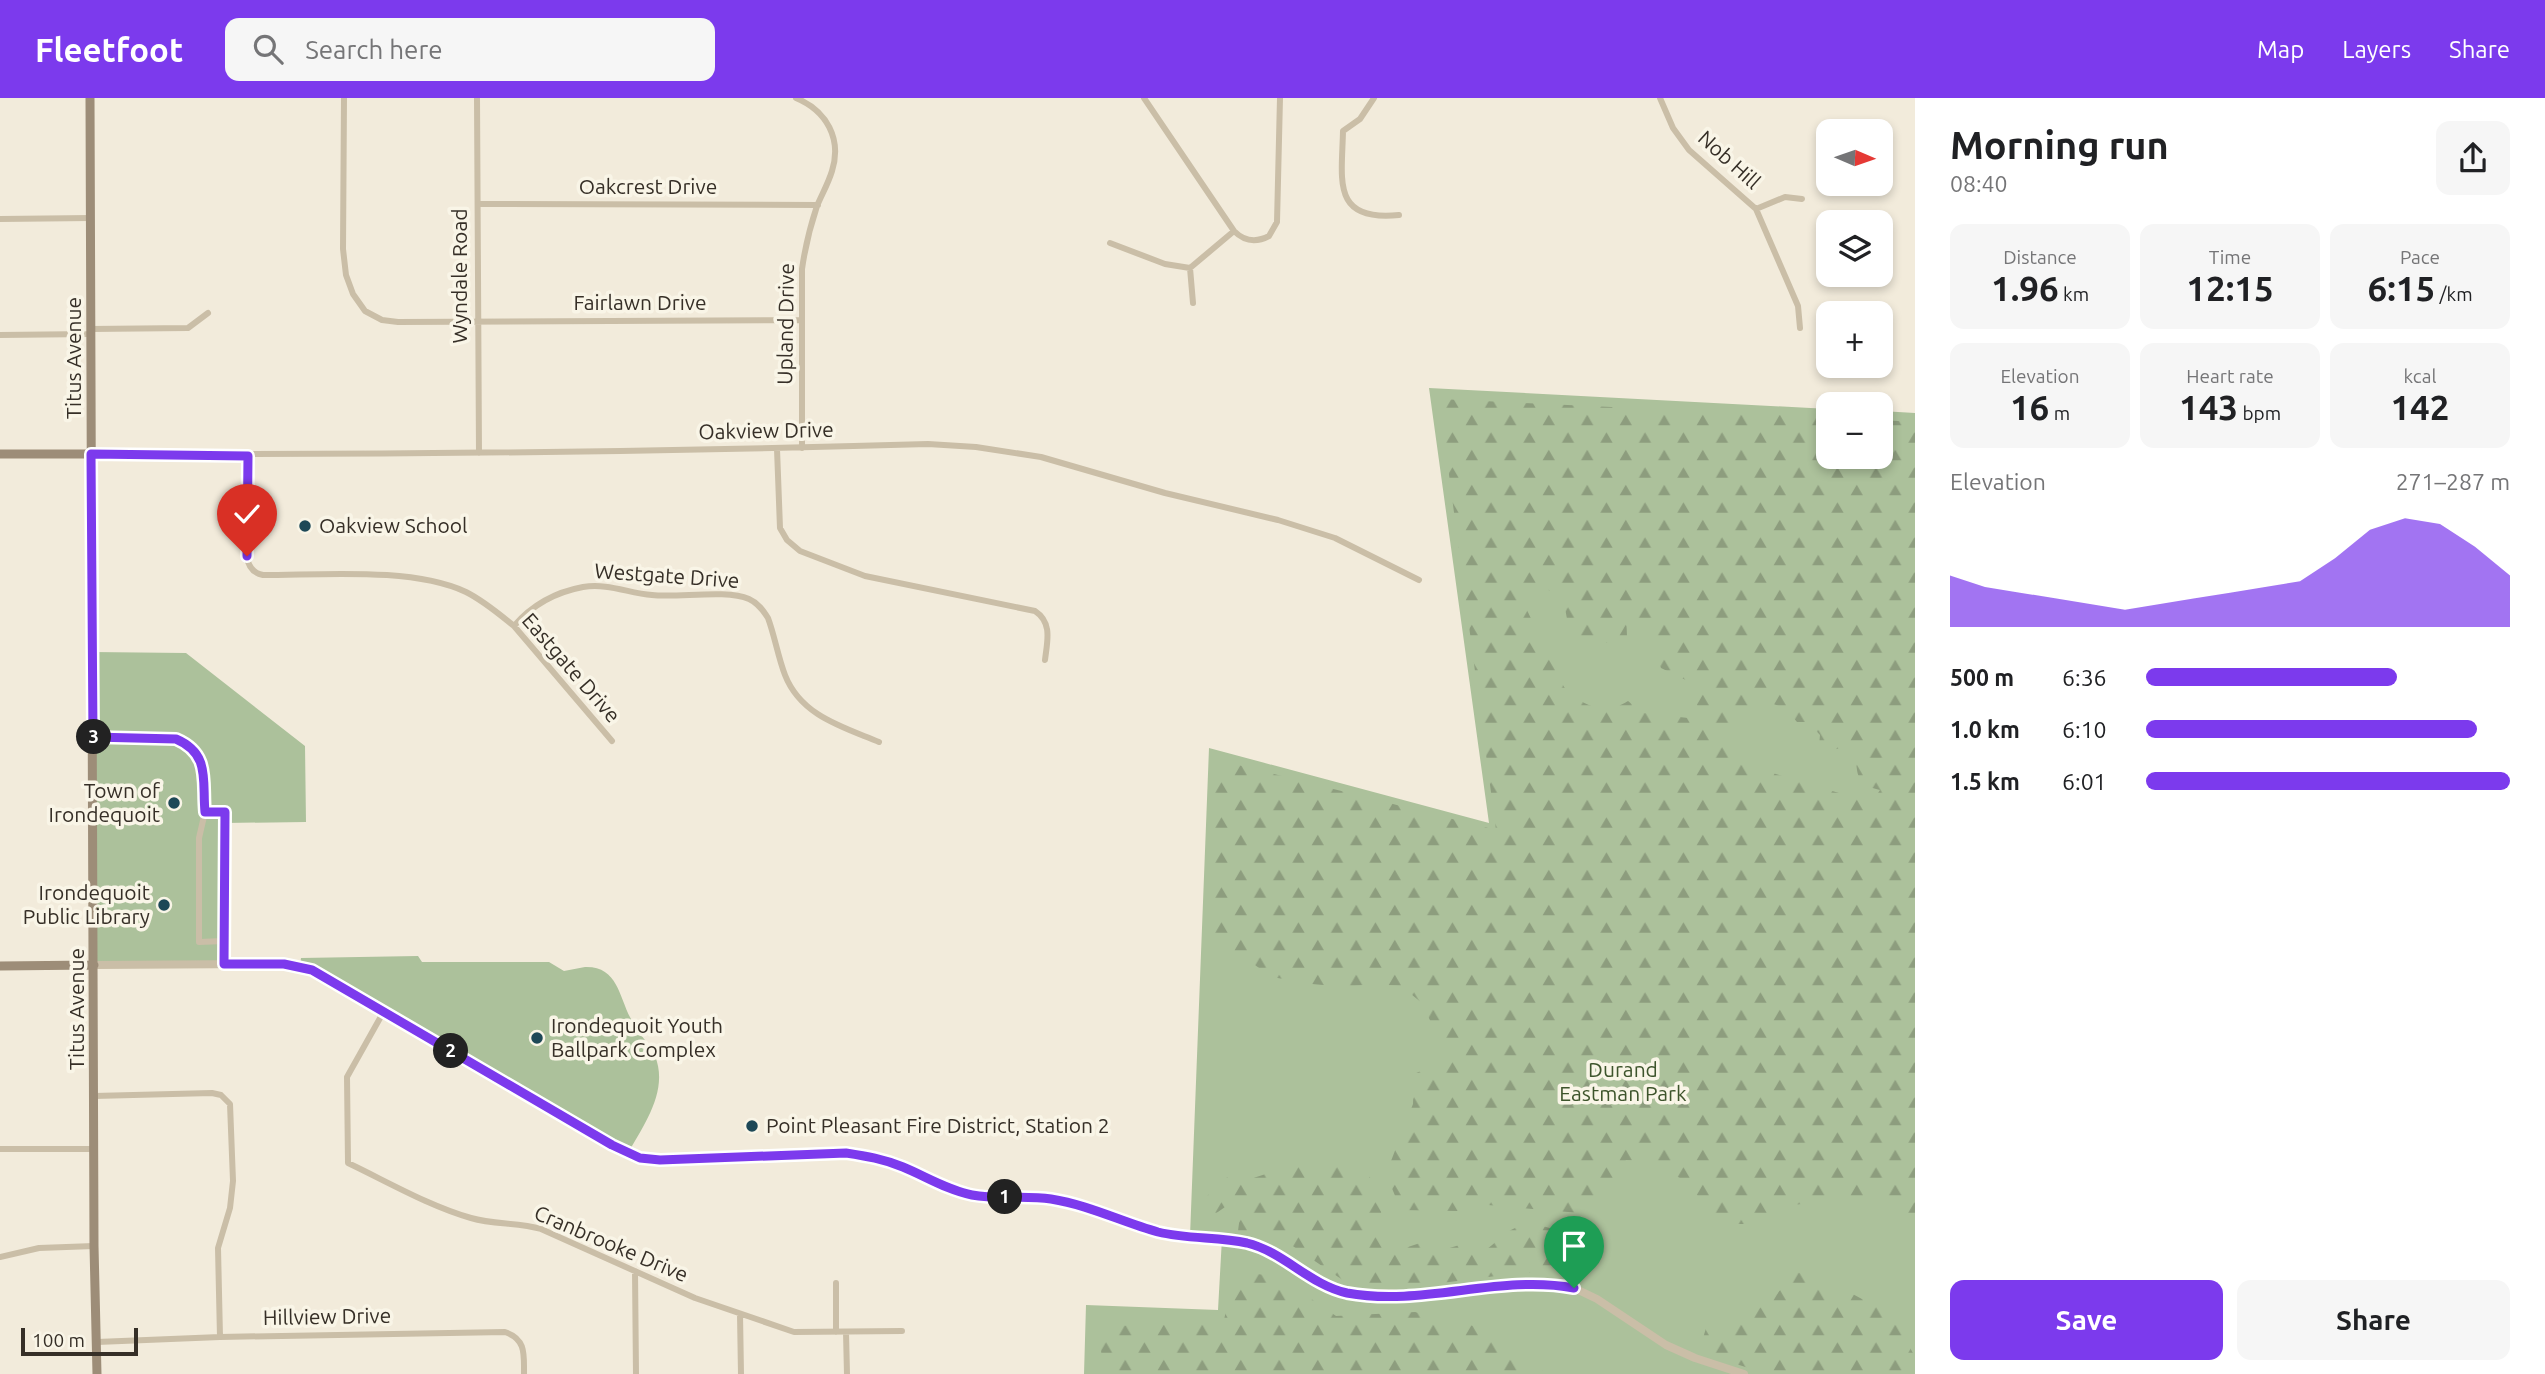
<!DOCTYPE html>
<html lang="en">
<head>
<meta charset="utf-8">
<style>
  :root { --surface:#fff; --page:#f6f6f6; --text:#202124; --muted:#757577; --accent:#7c3aed }
  body { margin:0; font-family:Ubuntu,sans-serif; background:var(--page); color:var(--text); height:100vh; display:flex; flex-direction:column; font-size:26px; white-space:nowrap }
  * { box-sizing:border-box; margin:0 }
  p { font-size:23px; color:var(--muted) }
  .icon { flex:none; width:38px; height:38px; fill:none; stroke:currentColor; stroke-width:2; stroke-linecap:round; stroke-linejoin:round }
  .map { position:relative; flex:1; overflow:hidden }
  .sheet { display:flex; flex-direction:column; background:var(--surface); width:630px }
  .sheet>* { flex:none }
  .needle { width:46px; rotate:92deg }
  .fabs { position:absolute; left:1816px; top:21px; display:grid; gap:14px }
  .fabs a { display:grid; place-items:center; width:77px; height:77px; border-radius:14px; background:var(--surface); box-shadow:0 4px 10px #0003; font-size:35px }
  .scale { position:absolute; left:21px; bottom:18px; width:117px; box-sizing:border-box; padding-left:7px; border:4px solid #362f27; border-top:0; font-size:19px; line-height:24px; white-space:nowrap; color:#362f27; -webkit-text-stroke:5px #f9f5e7; paint-order:stroke }
  .pin { position:absolute; display:grid; place-items:center; width:60px; height:60px; color:#fff; margin:-72px -30px; border-radius:50% 50% 50% 0; rotate:-45deg; box-shadow:0 0 7px #0007 }
  .pin .icon { rotate:45deg }
  .km { position:absolute; width:35px; height:35px; margin:-18px; border-radius:50%; background:#222; color:#fff; font-size:19px; line-height:35px; text-align:center }
  .round { display:grid; place-items:center; flex:none; width:74px; height:74px; border-radius:14px; background:var(--page) }
  .head { display:flex; align-items:center; justify-content:space-between; height:119px; padding:0 35px }
  h1 { font-size:38px; font-weight:700; line-height:52px }
  .figures { display:grid; grid-template-columns:repeat(3,1fr); gap:10px; height:119px; padding:7px 35px }
  .figures div { display:grid; align-content:center; border-radius:14px; background:var(--page); text-align:center }
  .figures b { font-size:35px; font-weight:700 }
  .figures small { font-size:19px; font-weight:400 }
  .figures p { font-size:19px }
  .chart { height:196px; padding:14px 35px }
  .chart p { display:flex; justify-content:space-between }
  .chart svg { width:100%; height:126px; margin-top:7px; fill:var(--accent); opacity:.7 }
  .button { display:flex; gap:14px; margin-top:auto; padding:14px 35px }
  .button a { flex:1; height:80px; border-radius:14px; background:var(--accent); color:#fff; font-size:28px; font-weight:700; line-height:80px; text-align:center }
  .button a+a { background:var(--page); color:var(--text) }
  ul { padding:0 35px; list-style:none; font-size:23px }
  li { display:grid; grid-template-columns:112px 84px 1fr; align-items:center; height:52px }
  li i { height:18px; border-radius:9px; background:var(--accent) }
  header { display:flex; align-items:center; gap:42px; box-sizing:border-box; height:98px; padding:0 35px; background:var(--accent); color:#fff }
  header strong { font-size:33px }
  nav { display:flex; gap:38px; margin-inline-start:auto; font-size:24px }
  .search { width:490px; height:63px; background:var(--page); display:flex; align-items:center; gap:18px; box-sizing:border-box; padding:0 24px; border-radius:14px; color:var(--muted); font-size:26px }
  main { display:flex; flex:1; min-height:0 }
  .map>svg:first-child { display:block }
  .green { fill:#acc19b }
  .forest { fill:url(#forest-firs); fill-rule:evenodd }
  .lines { fill:none; stroke-linecap:round; stroke-linejoin:round }
  .minor { stroke:#cabea7; stroke-width:6 }
  .tertiary { stroke:#cabea7; stroke-width:8 }
  .secondary { stroke:#9d8d78; stroke-width:9 }
  .route-casing { stroke:#fff; stroke-width:14 }
  .route { stroke:#7c3aed; stroke-width:9 }
  .poi-dot { fill:#1d4857; stroke:#f9f5e7; stroke-width:2.5 }
  .labels { text-anchor:middle; stroke-width:7; stroke-linejoin:round; paint-order:stroke }
  .street-label { font-size:21px; fill:#362f27; stroke:#f9f5e7 }
  .poi-label { font-size:21px; fill:#362f27; stroke:#f9f5e7; text-anchor:start }
  .park-label { font-size:21px; fill:#3d542b; stroke:#f9f5e7 }
</style>
</head>
<body>
<header>
<strong>Fleetfoot</strong>
<div class="search"><svg class="icon" aria-label="search" viewBox="0 0 24 24"><circle cx="10" cy="10" r="6"/><path d="M15 15l6 6"/></svg>Search here</div>
<nav><a>Map</a><a>Layers</a><a>Share</a></nav>
</header>
<main>
<div class="map">
<svg width="1915" height="1276" viewBox="0 0 1915 1276">
  <defs>
    <pattern id="forest-firs" width="22" height="20" patternUnits="userSpaceOnUse" patternTransform="scale(1.75)"><rect width="22" height="20" fill="#acc19b"/><path d="M5 1l3.5 6h-7zM16 11l3.5 6h-7z" fill="#8d9d7e"/></pattern>
  </defs>
  <rect width="100%" height="100%" fill="#f2ebdb"/>
  <path class="green" d="M1429,290L1829,311V359H1881V313L1915,315V1276H1084L1086,1207L1218,1212L1222,1140L1190,1138L1209,650L1489,725Z
    M92,554L186,555L305,648L306,724L225,725L226,866L94,867Z
    M418,858L422,864H549L564,873C571,872 578,870 585,869C618,868 619,899 631,921C637,934 649,945 655,958C669,992 644,1027 628,1055L300,868L301,860Z"/>
  <path class="forest" d="M1439,301L1829,319V359H1881V322L1915,324V1129L1871,1097L1786,1108L1753,1126H1726L1707,1110L1687,1084L1651,1064L1626,1062L1598,1110L1580,1115L1488,1107L1457,1113L1401,1112L1386,1076L1413,1006L1414,976L1448,961L1422,905L1401,888L1373,886L1345,889L1312,886L1272,879L1252,865L1217,846L1210,837L1215,661L1496,732ZM1542,489L1563,499L1569,532C1594,545 1601,550 1627,538L1626,515L1637,517L1661,570L1692,585L1698,611L1697,621L1644,615L1628,603C1605,618 1581,608 1564,589L1524,506ZM1771,605L1786,611L1797,624H1808L1820,637L1819,648L1829,653L1844,649L1855,653C1858,676 1854,686 1880,692L1869,709L1859,701L1736,664L1725,630L1750,610Z
    M1305,1066H1341L1367,1074C1380,1095 1381,1120 1388,1143L1408,1149L1432,1141L1443,1152L1466,1145L1484,1153C1494,1147 1504,1134 1515,1130C1535,1121 1557,1132 1574,1141L1596,1122L1603,1177L1574,1180L1544,1174L1519,1175L1434,1186L1353,1189L1275,1136L1238,1133L1241,1110L1228,1107L1212,1118L1202,1119C1201,1099 1215,1087 1231,1077L1247,1082L1291,1068Z
    M1794,1173L1834,1186L1888,1215L1899,1229L1915,1259V1276H1767L1699,1254L1706,1230L1756,1213L1777,1196Z
    M1235,1174L1278,1178L1336,1218L1415,1214L1474,1228L1548,1276H1265L1280,1244L1245,1276H1103L1099,1228L1223,1226Z"/>
  <g class="lines">
    <path class="minor" d="M344,0L343,151L346,177L353,196L365,213L382,222L398,224L801,222
      M477,0L479,355
      M796,0C827,13 842,41 832,73C828,86 822,96 817,108C810,129 805,150 802,171V350
      M1144,0L1234,133C1244,143 1256,145 1269,138L1277,124L1280,0
      M1374,0L1360,21L1343,33C1342,82 1331,124 1399,117
      M1660,0L1673,30L1689,52L1756,111L1798,208L1800,230
      M478,106L818,107
      M1756,111L1785,99L1802,101
      M0,121L91,120
      M1110,145L1165,166L1190,170
      M1193,205L1190,170L1234,133
      M91,231L188,230L208,215
      M0,237L91,236
      M777,351L780,430L787,442L800,453L865,478L1035,513C1053,525 1047,544 1045,562
      M91,356C370,357 649,354 928,346L976,349L1041,359L1165,395L1278,422L1335,440L1419,482
      M248,357L247,458C248,469 253,475 263,477C323,477 412,469 466,494C484,503 499,516 514,528L612,643
      M514,528C532,507 556,494 583,489C608,485 628,495 652,497C679,500 726,491 749,501C758,505 763,512 768,520C775,539 778,559 785,577C801,618 843,629 879,644
      M93,639L176,641L195,653L203,669L205,714L199,740V844L224,843
      M205,714H224V866
      M384,913L347,979L348,1065C388,1084 429,1108 471,1120C494,1127 518,1124 541,1131L695,1200L794,1234L902,1233
      M94,998L212,995L221,997L230,1006L233,1083L230,1110L218,1150L220,1239
      M0,1051H94
      M0,1159L39,1150L94,1148
      M635,1173L636,1276
      M740,1216L741,1276
      M836,1234V1185
      M846,1234L847,1276
      M97,1244L220,1239L505,1234C526,1241 524,1256 524,1276"/>
    <path class="tertiary" d="M94,867L278,866L303,869L323,878L612,1047L640,1060L660,1062L846,1055L877,1059L956,1093L973,1097L1048,1101L1083,1107L1158,1134L1191,1140L1249,1146L1270,1153L1321,1185L1345,1194L1433,1197L1515,1186L1546,1185L1574,1190L1597,1201L1666,1247L1695,1260L1744,1276"/>
    <path class="secondary" d="M90,0L94,1148L97,1276
      M0,356H91
      M0,868L94,867"/>
  </g>
  <g class="lines">
    <g class="route-casing">
      <path id="route" d="M247,458L248,358L91,356L93,639L176,641C211,656 202,683 205,714H225L224,866H284L312,872L612,1047L640,1060L660,1062L846,1055C866,1058 884,1061 903,1069C925,1078 947,1092 972,1097C998,1102 1025,1097 1051,1101C1089,1107 1122,1124 1158,1134C1187,1141 1218,1139 1247,1145C1284,1154 1310,1187 1347,1195C1423,1209 1499,1176 1574,1190"/>
    </g>
    <use href="#route" class="route"/>
  </g>
  <g class="poi-dot">
    <circle cx="305" cy="428" r="7"/>
    <circle cx="174" cy="705" r="7"/>
    <circle cx="164" cy="807" r="7"/>
    <circle cx="537" cy="940" r="7"/>
    <circle cx="752" cy="1028" r="7"/>
  </g>
  <g class="labels">
    <g class="street-label">
      <text transform="translate(1729 62) rotate(42)" y="7">Nob Hill</text>
      <text x="648" y="96">Oakcrest Drive</text>
      <text transform="translate(460 178) rotate(-90)" y="7">Wyndale Road</text>
      <text x="640" y="212">Fairlawn Drive</text>
      <text transform="translate(786 226) rotate(-89)" y="7">Upland Drive</text>
      <text transform="translate(74 260) rotate(-90)" y="7">Titus Avenue</text>
      <text transform="translate(766 333) rotate(-1)" y="7">Oakview Drive</text>
      <text transform="translate(667 478) rotate(4)" y="7">Westgate Drive</text>
      <text transform="translate(571 570) rotate(49)" y="7">Eastgate Drive</text>
      <text transform="translate(77 911) rotate(-90)" y="7">Titus Avenue</text>
      <text transform="translate(611 1146) rotate(23)" y="7">Cranbrooke Drive</text>
      <text transform="translate(327 1219) rotate(-1)" y="7">Hillview Drive</text>
    </g>
    <g class="poi-label">
      <text x="319" y="435">Oakview School</text>
      <text x="160" y="700" text-anchor="end">Town of<tspan x="160" dy="24">Irondequoit</tspan></text>
      <text x="150" y="802" text-anchor="end">Irondequoit<tspan x="150" dy="24">Public Library</tspan></text>
      <text x="551" y="935">Irondequoit Youth<tspan x="551" dy="24">Ballpark Complex</tspan></text>
      <text x="766" y="1035">Point Pleasant Fire District, Station 2</text>
    </g>
    <g class="park-label">
      <text x="1623" y="979">Durand<tspan x="1623" dy="24">Eastman Park</tspan></text>
    </g>
  </g>
</svg>
<div class="fabs">
<a><svg class="needle" viewBox="-14 -14 28 28"><path d="M0-13l5 13h-10z" fill="#e53935"/><path d="M0 13l5-13h-10z" fill="#757577"/></svg></a>
<a><svg class="icon" aria-label="layers" viewBox="0 0 24 24"><path d="M12 4l9 5-9 5-9-5zM3 14l9 5 9-5"/></svg></a>
<a>+</a>
<a>−</a>
</div>
<div class="scale">100 m</div>
<div class="pin" style="left:1574px;top:1190px;background:#1e9e55"><svg class="icon" aria-label="arrive" viewBox="0 0 24 24"><path d="M6 21V4h12l-3 4 3 4H6"/></svg></div>
<div class="pin" style="left:247px;top:458px;background:#d93025"><svg class="icon" aria-label="check" viewBox="0 0 24 24"><path d="M5 12l5 5 9-10"/></svg></div>
<b class="km" style="left:1005px;top:1099px">1</b>
<b class="km" style="left:451px;top:953px">2</b>
<b class="km" style="left:94px;top:639px">3</b>
</div>
<section class="sheet">
<div class="head"><div><h1>Morning run</h1><p>08:40</p></div><a class="round"><svg class="icon" aria-label="share" viewBox="0 0 24 24"><path d="M12 15V3M7 8l5-5 5 5M5 13v7h14v-7"/></svg></a></div>
<div class="figures">
<div><p>Distance</p><b>1.96<small> km</small></b></div>
<div><p>Time</p><b>12:15</b></div>
<div><p>Pace</p><b>6:15<small> /km</small></b></div>
</div>
<div class="figures">
<div><p>Elevation</p><b>16<small> m</small></b></div>
<div><p>Heart rate</p><b>143<small> bpm</small></b></div>
<div><p>kcal</p><b>142</b></div>
</div>
<div class="chart"><p><span>Elevation</span>271–287 m</p>
<svg viewBox="0 0 160 44" preserveAspectRatio="none"><path d="M0 44V26L10 30L20 32L30 34L40 36L50 38L60 36L70 34L80 32L90 30L100 28L110 20L120 10L130 6L140 8L150 16L160 26V44z"/></svg>
</div>
<ul>
<li><b>500 m</b>6:36<i style="width:69%"></i></li>
<li><b>1.0 km</b>6:10<i style="width:91%"></i></li>
<li><b>1.5 km</b>6:01<i style="width:100%"></i></li>
</ul>
<div class="button"><a>Save</a><a>Share</a></div>
</section>
</main>
</body>
</html>
